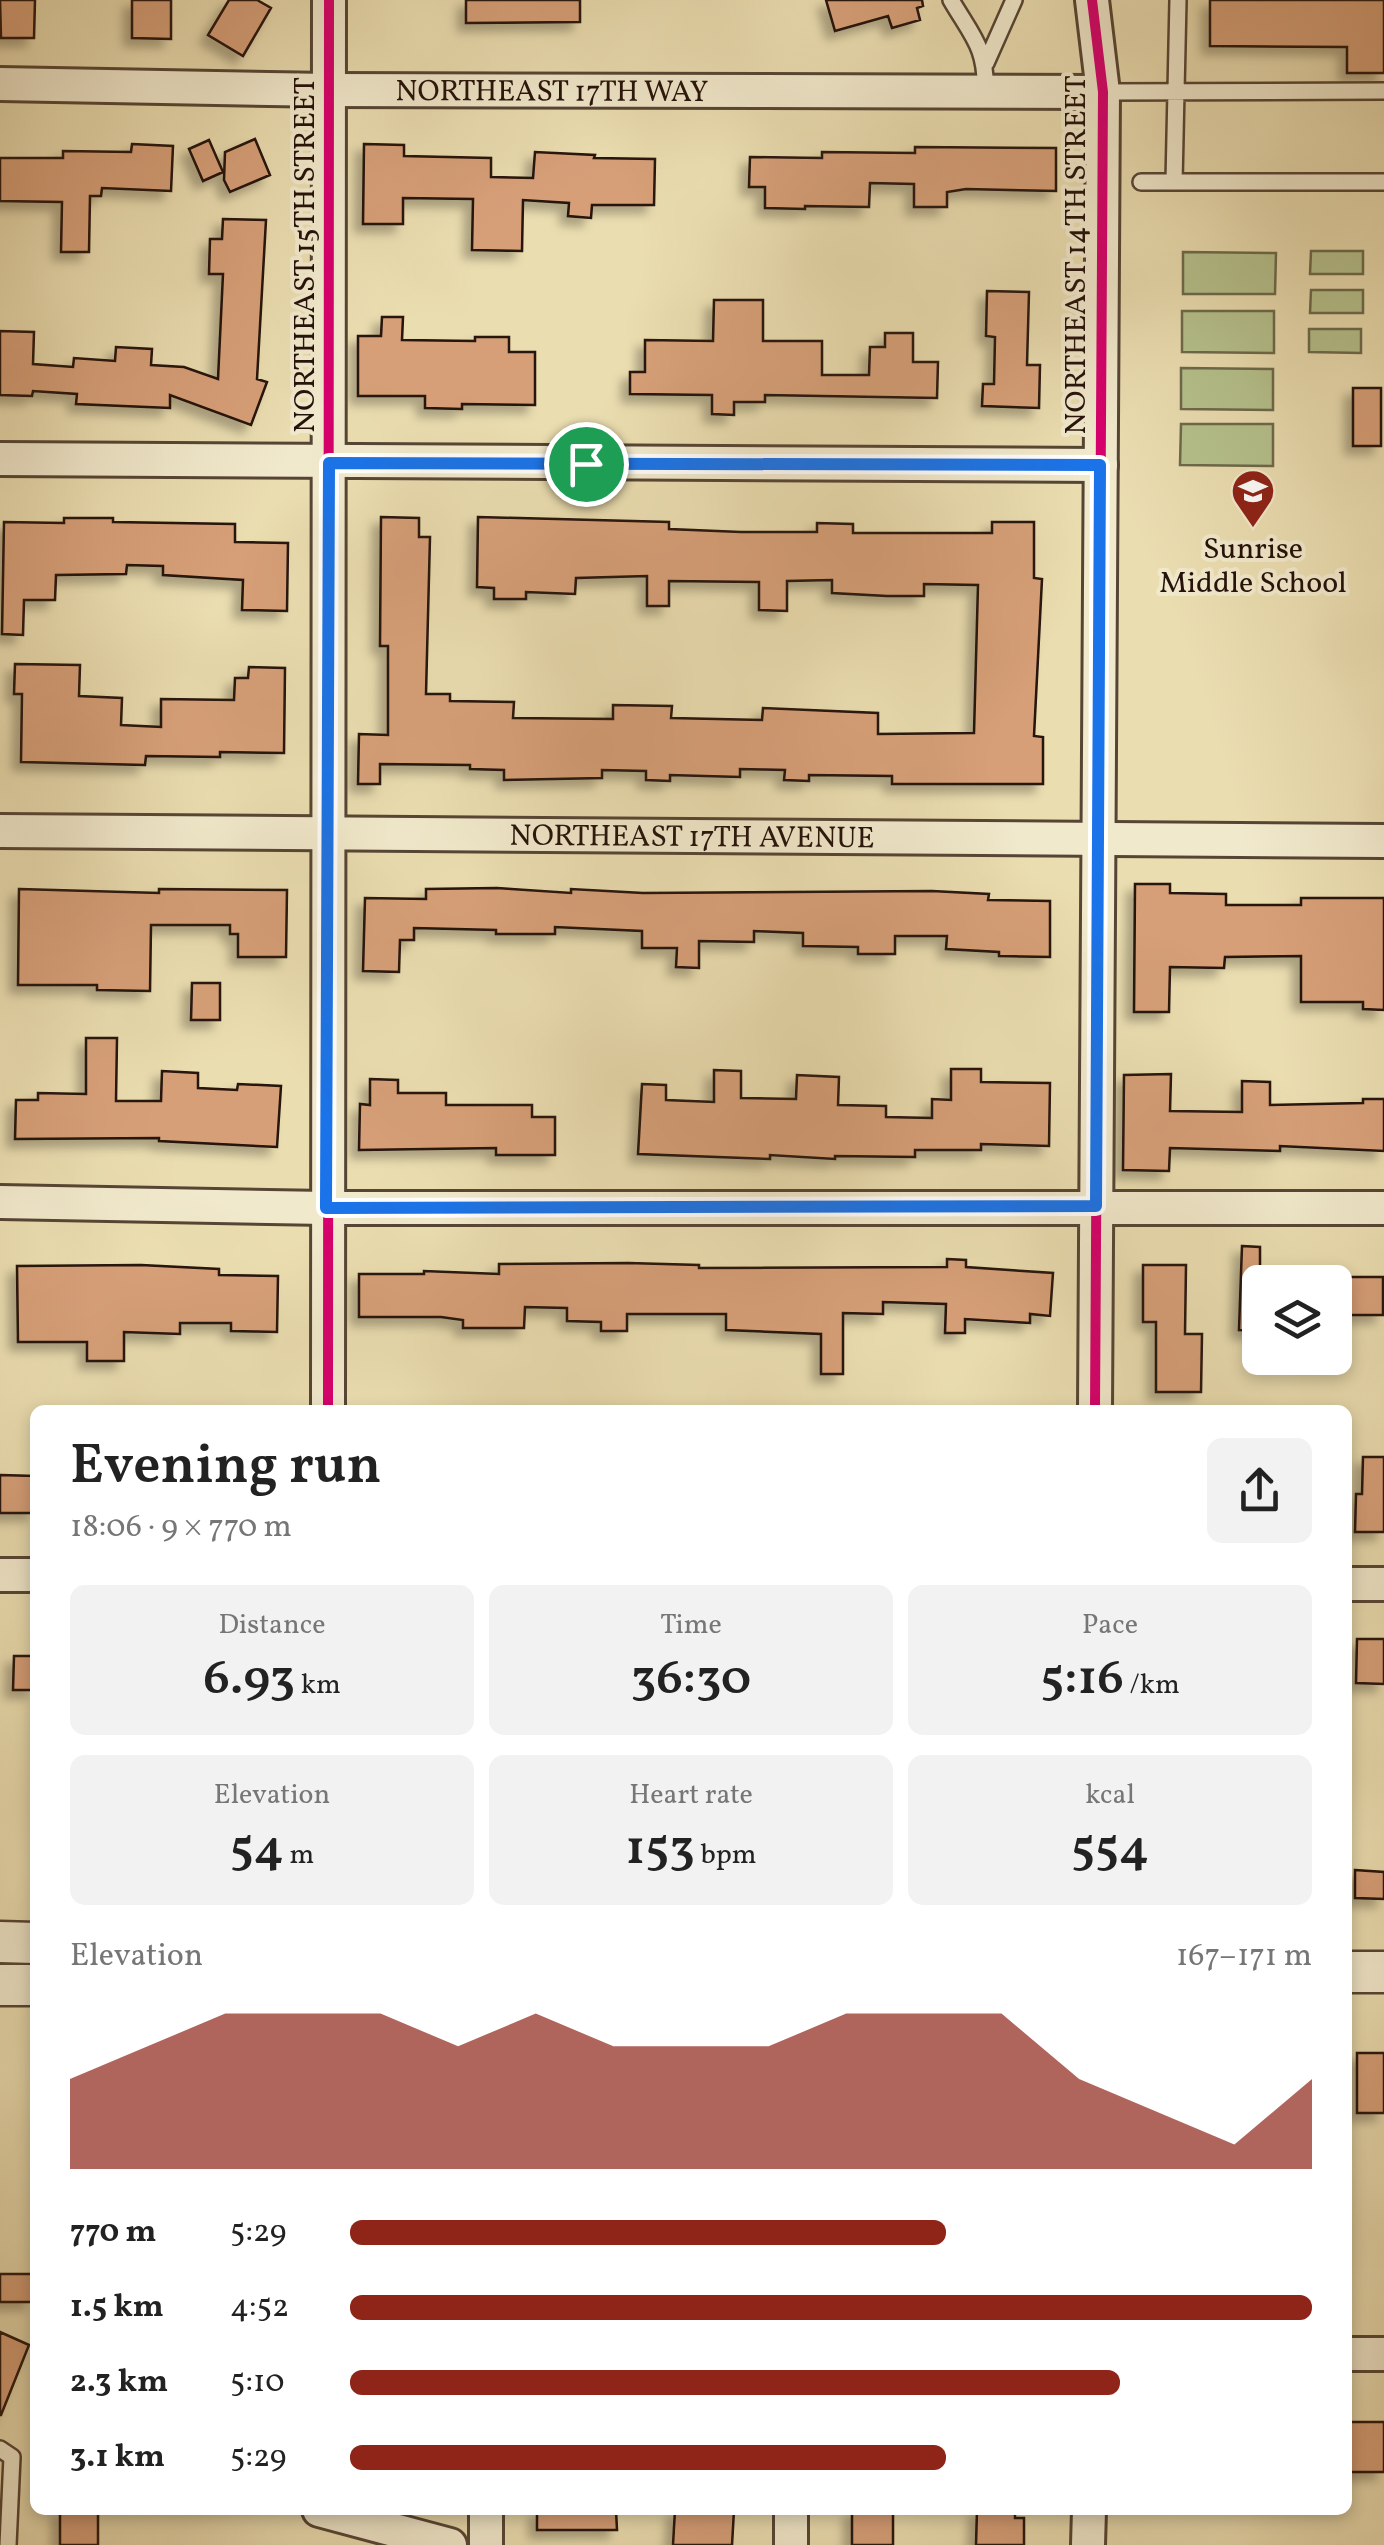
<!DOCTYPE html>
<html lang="en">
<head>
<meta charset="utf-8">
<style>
  :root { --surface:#fff; --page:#f2f2f2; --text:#222; --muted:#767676; --accent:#8f2418 }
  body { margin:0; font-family:Vollkorn,serif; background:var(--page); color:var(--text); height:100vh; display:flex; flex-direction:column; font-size:38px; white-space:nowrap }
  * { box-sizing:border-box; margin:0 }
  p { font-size:32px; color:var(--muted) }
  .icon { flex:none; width:55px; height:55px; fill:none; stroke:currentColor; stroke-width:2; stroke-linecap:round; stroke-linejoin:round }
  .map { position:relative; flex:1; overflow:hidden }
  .side { position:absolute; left:30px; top:1405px; width:1322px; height:1110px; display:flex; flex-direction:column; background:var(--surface); border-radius:15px; box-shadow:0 5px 15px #0003 }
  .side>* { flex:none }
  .tools { position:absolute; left:1242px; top:1265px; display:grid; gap:20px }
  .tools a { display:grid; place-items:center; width:110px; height:110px; border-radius:15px; background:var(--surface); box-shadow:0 5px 15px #0003; font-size:50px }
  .pin { position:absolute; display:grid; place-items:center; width:85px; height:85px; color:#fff; margin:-42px; border:5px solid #fff; border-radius:50%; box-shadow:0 2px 10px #0007 }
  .round { display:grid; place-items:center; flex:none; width:105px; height:105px; border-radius:15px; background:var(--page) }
  .overview { display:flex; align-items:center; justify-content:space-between; height:170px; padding:0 40px }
  h1 { font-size:55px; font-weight:600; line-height:75px }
  .stats { display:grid; grid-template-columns:repeat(3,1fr); gap:15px; height:170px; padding:10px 40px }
  .stats div { display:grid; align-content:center; border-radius:15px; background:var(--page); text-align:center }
  .stats b { font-size:50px; font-weight:600 }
  .stats small { font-size:28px; font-weight:400 }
  .stats p { font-size:28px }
  .chart { height:280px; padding:20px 40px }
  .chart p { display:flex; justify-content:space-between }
  .chart svg { width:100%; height:180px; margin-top:10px; fill:var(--accent); opacity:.7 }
  ul { padding:0 40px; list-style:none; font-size:32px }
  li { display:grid; grid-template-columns:160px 120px 1fr; align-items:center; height:75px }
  li i { height:25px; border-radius:12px; background:var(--accent) }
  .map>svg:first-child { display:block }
  .green { fill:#b5c18c; stroke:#6d6a4b; stroke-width:2.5 }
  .building { fill:#d69f78; stroke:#25120a; stroke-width:2.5; filter:url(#shadow) }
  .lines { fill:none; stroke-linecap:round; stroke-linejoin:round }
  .service-casing { stroke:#564534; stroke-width:20 }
  .minor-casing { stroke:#564534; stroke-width:38 }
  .tertiary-casing { stroke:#564534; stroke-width:45 }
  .service { stroke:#f1e9cc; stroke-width:15 }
  .minor { stroke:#f1e9cc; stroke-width:32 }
  .tertiary { stroke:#f1e9cc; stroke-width:40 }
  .cycleway-casing { stroke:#f1e9cc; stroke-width:16 }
  .cycleway { stroke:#d6006c; stroke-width:10 }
  .route-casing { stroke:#fff; stroke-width:20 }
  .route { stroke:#1a73e8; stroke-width:12 }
  .labels { text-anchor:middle; stroke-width:8; stroke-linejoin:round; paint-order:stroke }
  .street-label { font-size:30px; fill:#25120a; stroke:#f1e9cc }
  .poi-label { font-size:30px; fill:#25120a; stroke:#f1e9cc }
</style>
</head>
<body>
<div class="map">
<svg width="1384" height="2545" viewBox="0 0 1384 2545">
  <defs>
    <filter id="shadow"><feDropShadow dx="-8" dy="8" stdDeviation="5" flood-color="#0004"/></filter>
  </defs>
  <rect width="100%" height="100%" fill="#eaddb0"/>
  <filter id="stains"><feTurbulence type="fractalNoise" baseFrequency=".002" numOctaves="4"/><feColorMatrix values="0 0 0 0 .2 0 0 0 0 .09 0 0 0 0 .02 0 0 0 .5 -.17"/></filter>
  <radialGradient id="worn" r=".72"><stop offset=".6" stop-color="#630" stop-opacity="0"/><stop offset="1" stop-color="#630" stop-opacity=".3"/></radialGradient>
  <path class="green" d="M1311,251H1363V274H1310Z
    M1183,252L1276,253L1275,294H1183Z
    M1311,290H1363V313H1310Z
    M1182,311H1274V353L1182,352Z
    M1309,329H1361V353L1309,352Z
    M1181,368L1273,369V410L1181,409Z
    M1181,424H1273V466L1180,465Z"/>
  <path class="building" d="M0,0H35L34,38H1Z
    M132,0H171V39L132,38Z
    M229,0H257L271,8L243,56L208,35Z
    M466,0H580V22L466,23Z
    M826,0H922L923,6L917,8L920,20L892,28L888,16L835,31Z
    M1210,0H1384V73H1347V47L1210,46Z
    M255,139L270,175L230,192L224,180L225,152Z
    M209,140L223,172L203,181L189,149Z
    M132,144L173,146L171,191L102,188L101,196H90L89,252H61L62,202L0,201V158H63V151L131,152Z
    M364,144L404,145V156L491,158V177L533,178L535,152L595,155L594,158L655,159L654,205H592L591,218L568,216L569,203L523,200L522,251L472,250L473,199L403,198V224H363Z
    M915,147L1056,148V191L966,189L947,192V207H914V184L870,183L869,207L805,206V209L765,208V187H749L750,157L822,158V152L915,153Z
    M223,219L266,220L257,379L267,382L251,425L170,395V408L76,404L77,394L33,391L32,396L0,395V331L34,332L33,364L73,367L74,358L115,361L116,347L152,349L151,365L184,367L218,379L223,274H209L210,239H222Z
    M987,291L1029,292L1027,365H1040L1039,408L982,406L983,384H994L995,337L986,336Z
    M714,300H763V341H822V375H869L870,347H885V333H913V362H938L937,398L765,395V402H734V415L712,414V395L630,394V372H645V340L713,341Z
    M382,317H403L402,340L475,341V337H509V352H535V405L462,404V409L425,408V396H358V336H381Z
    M1353,388H1381V446H1353Z
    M381,517L419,518V537H430L426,694H450V701L514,702L513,718L613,719V705L672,706L671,718L762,720L763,708L878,713V734L974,733L978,585L924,584V596H887L832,593V580L787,581V611L759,610V582L669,581V606H647V576L576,578L575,594L526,592V599H494V588L477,587L478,517L669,522V529L741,532H817V523L853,524V533H992V522H1034V578L1042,579L1034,736L1043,737V784H892V776L809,775V781L784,780L785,770L740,769V777L670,775V781L646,780V771L602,770V778L504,780V770L470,769V765L380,764V784H358L359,734L388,735V646H380Z
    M64,518H113V522L235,524V542L288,543L287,611L242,610L243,580L163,575V566L127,565L126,574L56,575L55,600H24L23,635L2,634L4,522L64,523Z
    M15,664L80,665L79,696L122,698L121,725L161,727V699L234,700L235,678H248L249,667L285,668L284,753L220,752V757L146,756L145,765L21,762L22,694H14Z
    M1135,884H1170V893L1226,894V905H1301V898H1384V1010L1363,1009V1002H1301V956L1225,957L1224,968L1170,967L1169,1012H1134Z
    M497,888L571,893V889L643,893L932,891L989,894L988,900L1050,901V957L999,956V952L946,949L947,936H895V954H858V947L803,946V933L754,931V942L699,941V968L676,967L677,948H642V931L555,927V934H496V930L414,928V940H400L399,972L363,971L365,898L426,899V889Z
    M19,889L159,893V889L287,890L286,957H238V934H230V925H151L150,991L97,990V985H18Z
    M192,983H220V1020H191Z
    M86,1038H117L116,1101H161L162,1071L198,1073V1088L237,1090L238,1084L281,1086L277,1147L159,1141V1138L15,1139L16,1100H38V1093L86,1094Z
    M951,1069H981V1082L1050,1083L1049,1146L981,1144V1150H915V1157L835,1156V1159L770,1155V1159L638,1154L642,1084L666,1085V1100L714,1102V1070L741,1071V1098L796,1099L797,1075L839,1077L838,1105L886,1106V1117L932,1118V1099L951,1100Z
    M1171,1074L1170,1111L1242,1112V1081L1270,1082V1105L1363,1103V1099H1384V1151L1280,1146V1151L1170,1148L1169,1171L1123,1170L1124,1075Z
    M370,1079L398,1080V1093H446V1105H532V1117H555V1155H496V1148L359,1150L360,1104L370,1105Z
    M1242,1246L1260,1247V1331L1239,1330Z
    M947,1259L966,1260V1267L1053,1273L1050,1316L1030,1314V1323L965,1319V1333H945L946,1304L883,1302V1314L843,1313V1374H821V1334L726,1330V1314H627V1331H601V1322L567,1321V1308L525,1307L524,1328H463V1320L441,1317H359V1274H424V1271L499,1274V1264L628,1263L699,1265V1268L947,1267Z
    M141,1265L219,1269V1275L278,1276L277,1332L231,1331V1323H180V1334L124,1332V1361H87V1342H18L17,1266Z
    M1143,1265H1186L1185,1334H1202L1201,1392H1156V1322H1143Z
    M1335,1277H1383V1315H1335Z
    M1363,1457H1384V1532H1355L1356,1494H1362Z
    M0,1475L35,1476V1513H0Z
    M1357,1639H1384V1684L1356,1683Z
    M14,1656H35V1690H13Z
    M1355,1870L1384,1872V1899L1355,1898Z
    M1357,2053H1384V2113H1357Z
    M0,2274H32V2302H0Z
    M0,2332L29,2345L1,2415H0Z
    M1348,2422H1384V2472H1348Z
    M60,2510H98V2545H60Z
    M537,2510H616L617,2530H537Z
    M675,2510H734L732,2545H673Z
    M852,2510H893V2545H852Z
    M977,2510H1015V2518H1024V2545H976Z"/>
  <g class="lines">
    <g class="service-casing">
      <path id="service" d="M951,0C972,36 987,48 985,92
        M986,63L1014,0
        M1103,92L1384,91
        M1141,182H1384
        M1174,182L1178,0
        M0,2449L12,2457L8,2545"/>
    </g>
    <g class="minor-casing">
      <g id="minor">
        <path d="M1092,0L1103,92L1095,1410"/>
        <path id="s1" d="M0,84L329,90L1103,92"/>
        <path d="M0,459L1101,465"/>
        <path id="s2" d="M0,831L1384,841"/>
        <path d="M0,1202L326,1208H1384"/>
        <path d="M328,1410L329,0"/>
        <path d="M0,1575H35"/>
        <path d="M1348,1584H1384"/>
        <path d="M1348,2354H1384"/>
        <path d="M319,2510L450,2545"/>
        <path d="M791,2510V2545"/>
        <path d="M486,2545V2510"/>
        <path d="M1088,2545L1089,2510"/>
      </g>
    </g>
    <g class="tertiary-casing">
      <path id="tertiary" d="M0,1942L35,1943
        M1348,1972H1384
        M0,1985H35"/>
    </g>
    <use href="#service" class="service"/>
    <use href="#minor" class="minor"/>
    <use href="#tertiary" class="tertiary"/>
    <g class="cycleway-casing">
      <path id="cycleway" d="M1092,0L1103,92L1095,1410
        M328,1410L329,0"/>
    </g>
    <use href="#cycleway" class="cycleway"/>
  </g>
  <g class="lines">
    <g class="route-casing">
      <path id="route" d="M329,463L1100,465L1096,1206L326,1208Z"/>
    </g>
    <use href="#route" class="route"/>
  </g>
  <defs>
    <g id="school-pin" transform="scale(2.25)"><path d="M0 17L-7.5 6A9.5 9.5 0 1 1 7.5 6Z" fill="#8f2418" stroke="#f1e9cc"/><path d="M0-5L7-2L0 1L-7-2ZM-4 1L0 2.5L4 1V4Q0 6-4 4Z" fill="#fff"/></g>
  </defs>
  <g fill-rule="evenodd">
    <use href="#school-pin" x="1253" y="491"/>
  </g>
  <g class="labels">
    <g class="street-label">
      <text dy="10" stroke="none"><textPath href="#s1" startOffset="552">NORTHEAST 17TH WAY</textPath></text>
      <text transform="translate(304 255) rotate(-90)" y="10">NORTHEAST 15TH STREET</text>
      <text transform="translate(1075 255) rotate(-90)" y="10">NORTHEAST 14TH STREET</text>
      <text dy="10" stroke="none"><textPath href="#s2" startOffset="692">NORTHEAST 17TH AVENUE</textPath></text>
    </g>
    <g class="poi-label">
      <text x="1253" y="558">Sunrise<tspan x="1253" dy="34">Middle School</tspan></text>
    </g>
  </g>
  <rect width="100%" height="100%" filter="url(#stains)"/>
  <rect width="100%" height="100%" fill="url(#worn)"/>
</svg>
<div class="tools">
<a><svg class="icon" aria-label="layers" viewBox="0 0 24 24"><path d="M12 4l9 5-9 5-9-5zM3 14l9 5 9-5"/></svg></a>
</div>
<div class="pin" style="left:586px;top:464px;background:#1e9e55"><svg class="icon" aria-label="arrive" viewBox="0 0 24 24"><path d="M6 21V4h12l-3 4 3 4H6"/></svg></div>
<section class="side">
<div class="overview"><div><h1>Evening run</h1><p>18:06 · 9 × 770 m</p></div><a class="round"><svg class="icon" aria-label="share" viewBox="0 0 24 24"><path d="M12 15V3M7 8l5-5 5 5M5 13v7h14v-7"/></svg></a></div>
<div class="stats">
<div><p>Distance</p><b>6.93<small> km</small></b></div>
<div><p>Time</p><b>36:30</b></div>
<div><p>Pace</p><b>5:16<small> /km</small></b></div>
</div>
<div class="stats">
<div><p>Elevation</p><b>54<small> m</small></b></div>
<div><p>Heart rate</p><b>153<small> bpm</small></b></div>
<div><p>kcal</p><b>554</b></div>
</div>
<div class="chart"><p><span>Elevation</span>167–171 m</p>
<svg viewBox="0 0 160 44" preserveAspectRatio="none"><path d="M0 44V22L10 14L20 6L30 6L40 6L50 14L60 6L70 14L80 14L90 14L100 6L110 6L120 6L130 22L140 30L150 38L160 22V44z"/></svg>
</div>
<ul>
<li><b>770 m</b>5:29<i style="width:62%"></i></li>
<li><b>1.5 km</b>4:52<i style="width:100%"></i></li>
<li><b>2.3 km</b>5:10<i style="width:80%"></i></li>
<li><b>3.1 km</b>5:29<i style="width:62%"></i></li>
</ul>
</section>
</div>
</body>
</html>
